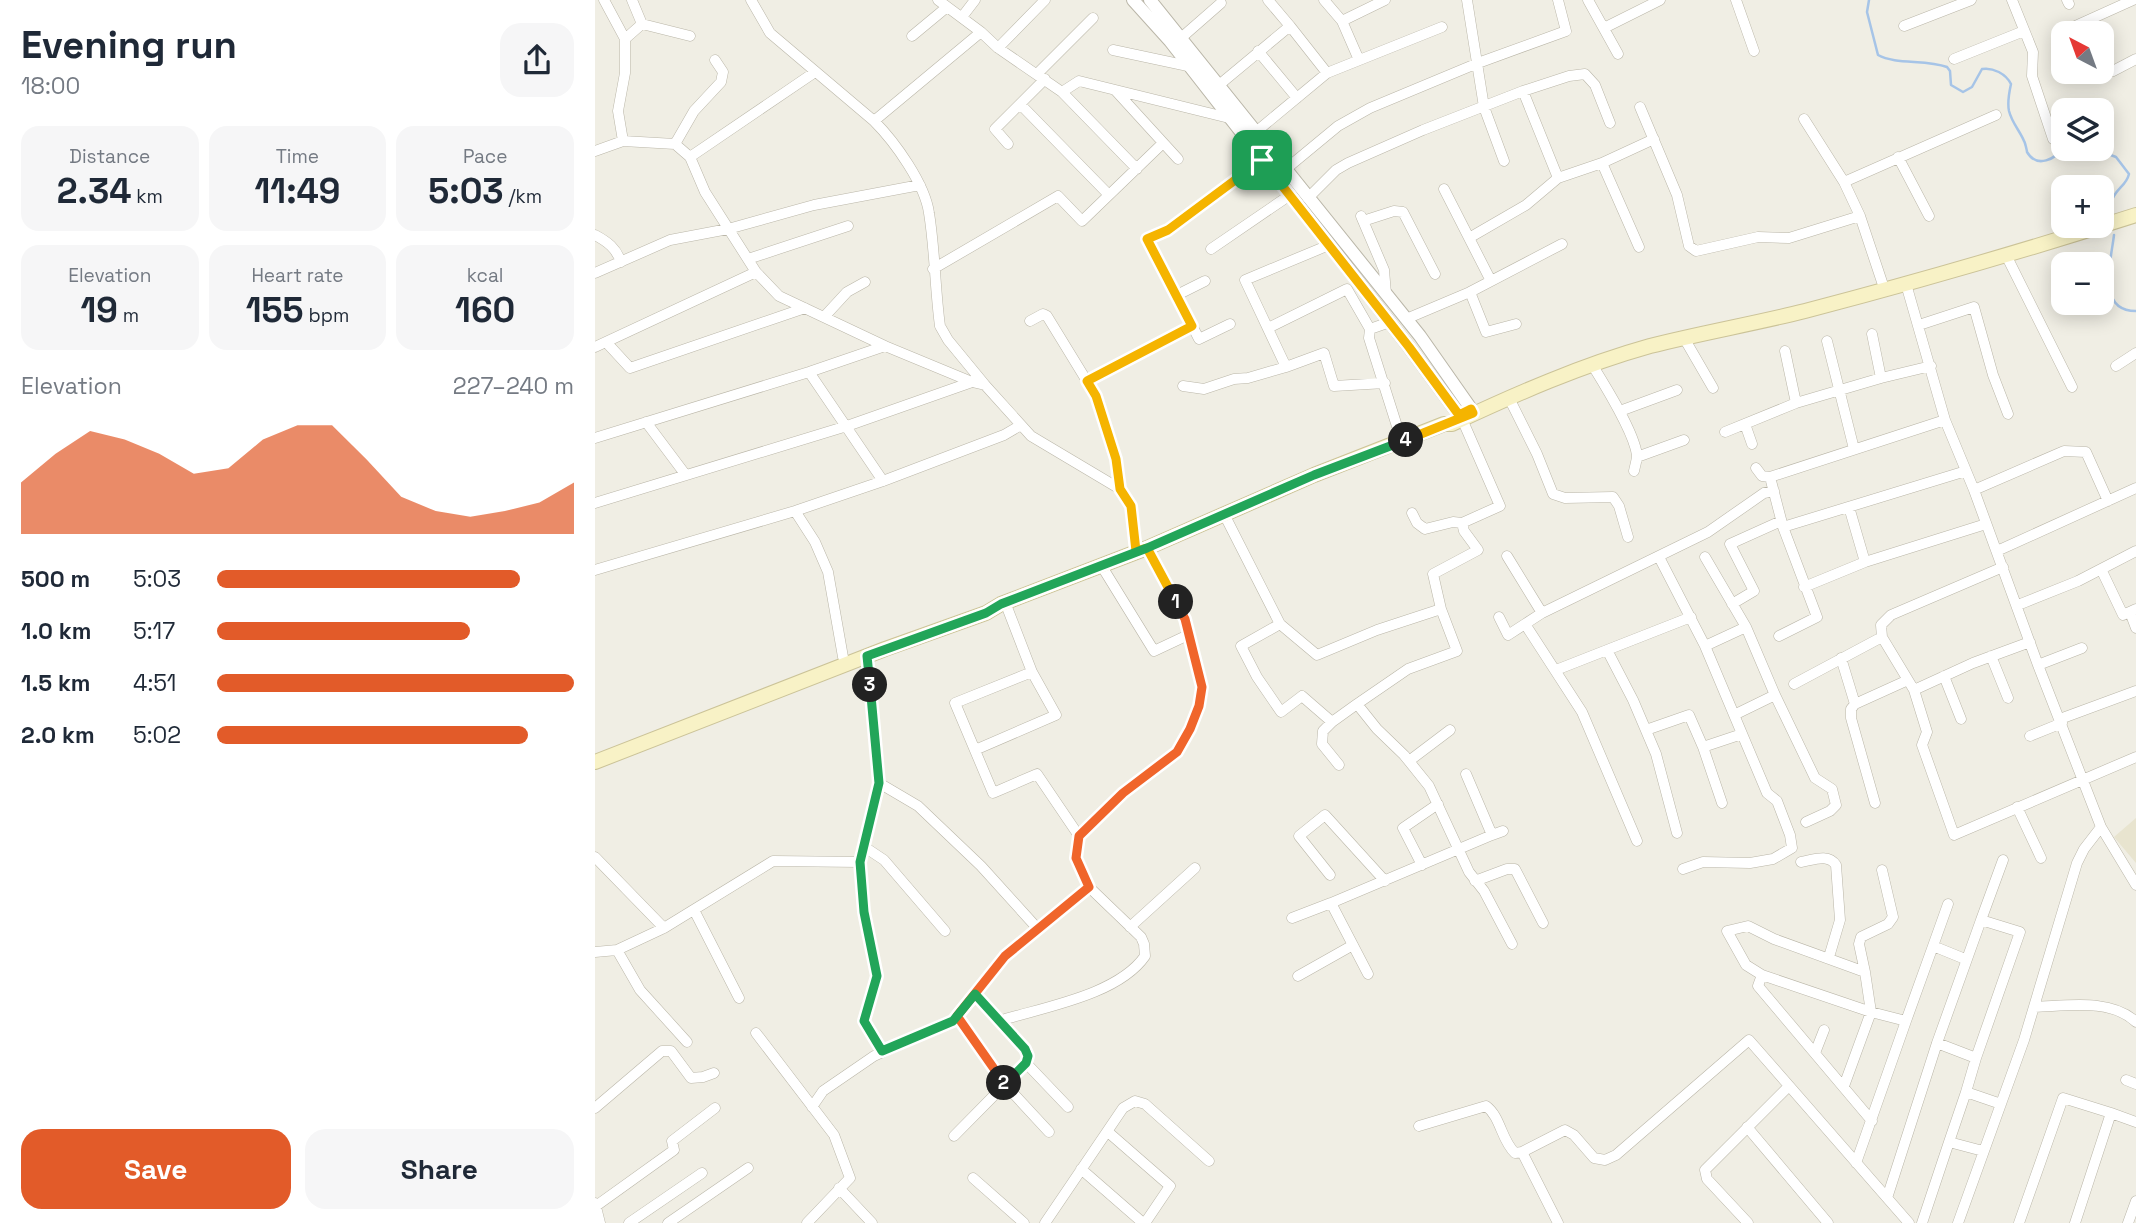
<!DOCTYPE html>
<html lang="en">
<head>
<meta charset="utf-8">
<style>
  :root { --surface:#fff; --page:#f6f6f7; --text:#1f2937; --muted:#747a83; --accent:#e25b29 }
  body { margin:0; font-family:"Space Grotesk",sans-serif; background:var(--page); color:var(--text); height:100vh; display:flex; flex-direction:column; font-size:26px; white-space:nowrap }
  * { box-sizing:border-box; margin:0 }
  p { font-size:23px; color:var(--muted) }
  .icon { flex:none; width:38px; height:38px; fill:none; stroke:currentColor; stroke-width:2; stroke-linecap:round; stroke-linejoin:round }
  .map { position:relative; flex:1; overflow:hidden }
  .panel { display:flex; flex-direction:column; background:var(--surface); width:595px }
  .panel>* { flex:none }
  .needle { width:46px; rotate:319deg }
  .tools { position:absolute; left:1456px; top:21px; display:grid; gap:14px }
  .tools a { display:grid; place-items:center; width:63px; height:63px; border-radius:14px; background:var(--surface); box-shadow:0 4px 18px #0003; font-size:35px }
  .pin { position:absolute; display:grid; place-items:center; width:60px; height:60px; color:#fff; margin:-30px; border-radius:14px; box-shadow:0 4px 10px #0006 }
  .km { position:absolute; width:35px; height:35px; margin:-18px; border-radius:50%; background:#222; color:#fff; font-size:19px; line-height:35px; text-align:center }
  .round { display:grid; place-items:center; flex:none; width:74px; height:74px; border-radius:21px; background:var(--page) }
  .overview { display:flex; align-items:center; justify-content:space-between; height:119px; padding:0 21px }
  h1 { font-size:38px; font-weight:600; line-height:52px }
  .metrics { display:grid; grid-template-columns:repeat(3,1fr); gap:10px; height:119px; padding:7px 21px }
  .metrics div { display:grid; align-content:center; border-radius:18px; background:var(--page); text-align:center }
  .metrics b { font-size:35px; font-weight:600 }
  .metrics small { font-size:19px; font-weight:400 }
  .metrics p { font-size:19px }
  .chart { height:196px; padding:14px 21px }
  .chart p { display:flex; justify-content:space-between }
  .chart svg { width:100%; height:126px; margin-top:7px; fill:var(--accent); opacity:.7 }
  .primary-button { display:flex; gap:14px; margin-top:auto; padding:14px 21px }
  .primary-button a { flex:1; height:80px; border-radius:21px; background:var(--accent); color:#fff; font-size:28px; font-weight:600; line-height:80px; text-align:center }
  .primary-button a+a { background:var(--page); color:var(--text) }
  ul { padding:0 21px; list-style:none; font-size:23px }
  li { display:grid; grid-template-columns:112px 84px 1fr; align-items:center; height:52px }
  li i { height:18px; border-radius:9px; background:var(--accent) }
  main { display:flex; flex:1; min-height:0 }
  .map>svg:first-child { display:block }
  .education { fill:#e8e4cf }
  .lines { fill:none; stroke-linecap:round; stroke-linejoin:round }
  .stream { stroke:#a6c4e7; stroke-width:2.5 }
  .minor-casing { stroke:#bab6a8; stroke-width:11 }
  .tertiary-casing { stroke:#bab6a8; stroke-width:14 }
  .secondary-casing { stroke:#cbc398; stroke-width:16 }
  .minor { stroke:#fff; stroke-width:10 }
  .tertiary { stroke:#fff; stroke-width:12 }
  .secondary { stroke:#f8f2c6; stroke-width:14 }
  .split-1-casing { stroke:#fff; stroke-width:14 }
  .split-2-casing { stroke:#fff; stroke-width:14 }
  .split-3-casing { stroke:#fff; stroke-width:14 }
  .split-4-casing { stroke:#fff; stroke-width:14 }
  .split-5-casing { stroke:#fff; stroke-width:14 }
  .split-1 { stroke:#f5b400; stroke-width:9 }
  .split-2 { stroke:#f0652b; stroke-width:9 }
  .split-3 { stroke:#22a559; stroke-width:9 }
  .split-4 { stroke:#22a559; stroke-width:9 }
  .split-5 { stroke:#f5b400; stroke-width:9 }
</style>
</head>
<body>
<main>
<section class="panel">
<div class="overview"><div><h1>Evening run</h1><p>18:00</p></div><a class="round"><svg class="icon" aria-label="share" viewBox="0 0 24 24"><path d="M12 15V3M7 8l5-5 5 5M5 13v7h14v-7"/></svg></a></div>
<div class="metrics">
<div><p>Distance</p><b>2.34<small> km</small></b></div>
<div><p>Time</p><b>11:49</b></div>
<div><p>Pace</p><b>5:03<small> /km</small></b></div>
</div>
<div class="metrics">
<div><p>Elevation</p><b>19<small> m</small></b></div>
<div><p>Heart rate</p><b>155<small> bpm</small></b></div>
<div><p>kcal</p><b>160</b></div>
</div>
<div class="chart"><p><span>Elevation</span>227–240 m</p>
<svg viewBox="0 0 160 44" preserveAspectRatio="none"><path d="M0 44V26L10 16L20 8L30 11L40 16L50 23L60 21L70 11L80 6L90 6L100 18L110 31L120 36L130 38L140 36L150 33L160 26V44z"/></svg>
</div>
<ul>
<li><b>500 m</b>5:03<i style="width:85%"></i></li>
<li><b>1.0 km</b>5:17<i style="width:71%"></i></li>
<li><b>1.5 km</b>4:51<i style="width:100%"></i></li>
<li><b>2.0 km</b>5:02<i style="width:87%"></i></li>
</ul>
<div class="primary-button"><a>Save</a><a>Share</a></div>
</section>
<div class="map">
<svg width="1541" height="1223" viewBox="0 0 1541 1223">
  <rect width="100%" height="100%" fill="#f0eee4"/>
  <path class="education" d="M1541,818V863L1519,837Z"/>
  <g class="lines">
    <path class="stream" d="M1274,0L1272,12L1283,55C1301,65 1331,59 1352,67L1355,71L1356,85L1368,92L1377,87L1387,69C1398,67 1411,74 1416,84C1414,93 1412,102 1414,111C1417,123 1425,131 1429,141C1430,142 1432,151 1432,152C1442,169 1461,159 1468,147
      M1499,149L1521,157L1534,174C1531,187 1520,188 1516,203
      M1519,235C1516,261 1501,311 1541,311"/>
    <g class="minor-casing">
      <path id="minor" d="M9,0L30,39L47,24L95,36
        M37,0L47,24
        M156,0L175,33L279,121C300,142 330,184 334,213C340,250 340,289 345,326L353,340L390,385L436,436L525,489L536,506L541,552
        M343,0L386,32L403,48L467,92L484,81L634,118
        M673,0L695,26
        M729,0L747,21L790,0
        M872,0L889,107L909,161
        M993,0L1023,54
        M1141,0L1159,51
        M1417,0L1438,52L1437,76L1458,139
        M1472,0L1474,4
        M367,17L380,0
        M747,21L764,60
        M1309,26L1376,0
        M1009,28L1065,0
        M1467,32L1538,0
        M317,36L352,7
        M586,38L626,3
        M403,48L450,0
        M518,50L593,66
        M663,51L702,98
        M1359,59L1429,31
        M1499,72L1518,71L1541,59
        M443,73L498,18
        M624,85L695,26L732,73L847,27
        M520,90L583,159
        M928,91L974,76L990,74L1000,85L1015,123
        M467,92L542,169
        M425,104L514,195
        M1045,107L1082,195L1094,246L1101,251L1163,237L1194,238L1265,216L1249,182L1401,115
        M1209,119L1249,182
        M279,121L386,32
        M662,131L732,73
        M28,141L23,111L30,73V39
        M80,144L99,111L126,82L128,72L120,60
        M413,144L400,129L450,79
        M0,151L28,141L80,144L95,157L110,192L161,272L184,296L290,346L377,382L390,385
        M95,157L220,72
        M1303,157L1334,216
        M1007,163L1059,139
        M691,169L743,126L775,108L883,63L971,31L963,0
        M963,178L1007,163L1044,247
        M849,189L896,281
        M713,198L741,170L753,163L828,130L928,91L963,178L931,205L874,238
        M766,216L789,270L791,294
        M1265,216L1287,282
        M768,221L799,211L808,212L840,274
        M0,235C13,242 21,248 26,262
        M734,245L650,280L691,367L729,353L739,386L790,383
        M616,249L695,195
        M1411,255L1477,387
        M153,259L253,226
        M338,269L463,196L487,221L568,143
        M0,273L75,240L133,229L219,205L325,185
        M1311,284L1350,420L1379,490L1443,665L1506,827L1489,849L1482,863L1429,1040L1363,1223
        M875,292L891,332L921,324
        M582,295L610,281
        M229,317L252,292L270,282
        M811,319L875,292L967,244
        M435,321L448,314L452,316L501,396L521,459L525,489
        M795,322L775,329L774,338L807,442
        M635,324L604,339L552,238L573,230L667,160
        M1324,325L1379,307L1398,375L1413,414
        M673,328L752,289L775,329
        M1277,334L1286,378
        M1089,338L1118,388
        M1232,341L1259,449
        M11,342L35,368L210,308
        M0,347L161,272
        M1190,351L1201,403
        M998,366C1011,387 1039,432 1042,455C1042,460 1040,466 1039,471
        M1521,366L1541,353
        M214,372L288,481
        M492,381L597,325
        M588,386L609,389L639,379L653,378L691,367
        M914,398L942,454L958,494L970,498L1018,497L1024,506L1033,537
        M1025,411L1082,390
        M867,419L905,506L867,523L869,531L883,550L838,574L846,609L862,651L813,669L762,704L782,729L809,755L834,786L874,872L889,891L917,944
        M51,422L90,474
        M1150,424L1157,444
        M1130,432L1201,403L1286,378L1336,366
        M0,438L214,372L290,346
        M1042,457L1089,440
        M1161,468L1167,476L1175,477
        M1379,490L1469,451L1491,452L1513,501
        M0,503L252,426L377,382
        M1254,507L1270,562L1391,524
        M200,511L220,542L233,572L248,657
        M817,513L822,523L830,529L858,522L867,523
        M629,514L685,624
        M1188,527L1371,471
        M1402,551L1541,488
        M912,556L947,613
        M1064,557L1110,646L1172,793L1182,801L1195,835L1197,848L1178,859L1155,863L1108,862L1088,869
        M1110,557L1151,627
        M506,565L559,651L593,635
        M1506,569L1528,615L1541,609
        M0,570L200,511L288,481L409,435L426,425
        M1209,587L1270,562
        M410,602L437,672L360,703L398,793L442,774L484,836
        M1137,604L1159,591L1135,544L1186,521
        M1423,605L1483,581L1541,551
        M1535,612L1541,628
        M904,617L913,635L930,624
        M1184,636L1222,617L1188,527L1175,477L1350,420
        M1287,637L1286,625L1296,615L1408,567
        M1435,642L1378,663L1319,690L1332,732L1327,745L1359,835L1541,757
        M1110,646L1151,627L1180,695L1220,778L1237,789L1241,805L1235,811L1211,822
        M1012,650L1038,700L1061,754L1082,833
        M272,656L284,783L323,806L386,866L443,929
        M1396,656L1413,698
        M1246,658L1260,704
        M1443,665L1487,648
        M961,670L1096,617
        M1349,676L1366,719
        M1199,684L1287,637L1319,690
        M762,704L737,722L707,696L686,712L662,677L646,646L685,624L722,655L782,630L846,609
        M1139,715L1180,695
        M1465,719L1541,691
        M737,722L728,731L727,744L744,765
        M1051,730L1094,715L1108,747L1147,734
        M1435,736L1467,723
        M1108,747L1127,803
        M380,750L461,715L437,672
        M814,761L855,730
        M284,783L265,862L269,912L282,976L269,1021L287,1051
        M1280,803L1256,718V709L1260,704L1313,680
        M1422,807L1446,858
        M1506,827L1541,885
        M897,835L908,831
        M1042,841L987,712L930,624L947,613L1113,532L1169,493L1179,491
        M268,846L289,860L350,931
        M0,857L69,928
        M1206,862C1218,860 1233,853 1241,865L1245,920L1234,957
        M827,865L808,828L843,804
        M735,875L704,836L730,815L790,881
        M880,881L912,869H920L948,923
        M99,910L144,998
        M697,918L736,903
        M1386,920L1408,860
        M535,927L600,868
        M1338,946L1353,904
        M22,950L45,990L92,1042
        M0,952L22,950L69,928L178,861L265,862
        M1270,972L1264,944L1266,937L1293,924L1298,917L1287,870
        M773,974L736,903L897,835L871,774
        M1167,975L1151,965L1132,931L1153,926L1179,939L1270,972L1276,1012L1249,1086
        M703,976L758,945
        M1440,1007C1472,1006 1516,998 1541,1022
        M362,1016L405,1079L454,1132
        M404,1021C449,1007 523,995 550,956L549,944L546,937L494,887
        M1311,1021L1338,946L1370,959
        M161,1033L239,1135L255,1178L212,1223
        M1342,1043L1386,920L1425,932L1381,1058
        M1220,1053L1229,1030
        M431,1063L473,1107
        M1531,1080L1541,1084
        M1371,1092L1354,1142L1388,1151
        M217,1107L228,1091L279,1056L358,1021L410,956L494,887L481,858L484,836L528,793L582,752L595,729L604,706L607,687L590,619L552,548
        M0,1108L67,1051H76L96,1078L108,1077L119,1073
        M824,1126L891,1106C906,1117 906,1140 920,1153L927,1152L970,1130L979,1135L999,1158L1010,1160L1021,1155L1154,1040L1314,1223
        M1152,1127L1233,1223
        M513,1132L575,1186L550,1223
        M359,1136L431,1063L433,1056L430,1049L380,994
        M927,1152L963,1223
        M1261,1163L1311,1021L1276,1012L1167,975L1163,986L1277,1121
        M486,1169L548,1223
        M378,1178L429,1223
        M244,1188L277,1223
        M1292,1198L1342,1043L1381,1058L1371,1092L1406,1104
        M0,1203L5,1223
        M1,1206L79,1150L77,1141L120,1108
        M34,1223L107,1173
        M73,1223L153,1168
        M450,1223L528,1108L540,1101L550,1104L614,1161
        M1153,1223L1112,1179L1110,1170L1194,1086
        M1327,1223L1354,1142
        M1424,1223L1468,1098L1516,1113
        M1480,1223L1516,1113L1541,1122
        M1533,1223L1541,1201"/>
    </g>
    <g class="tertiary-casing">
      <path id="tertiary" d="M538,0L575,41L814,347L867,419
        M555,0L825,336L879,413"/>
    </g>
    <g class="secondary-casing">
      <path id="secondary" d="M0,762L290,649L391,613L406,604L552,548L719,475L849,424H857C921,394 987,365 1055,346C1106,333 1158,324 1210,311C1321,282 1432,250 1541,215"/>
    </g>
    <use href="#minor" class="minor"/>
    <use href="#tertiary" class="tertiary"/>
    <use href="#secondary" class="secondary"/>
  </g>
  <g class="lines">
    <g class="split-1-casing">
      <path id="split-1" d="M581,602L552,548L541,551L536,506L525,489L521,459L501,396L492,381L597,326L552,239L573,230L667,160"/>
    </g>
    <g class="split-2-casing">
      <path id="split-2" d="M409,1083L362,1016L410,956L494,887L481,858L484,836L528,793L582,752L595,729L604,706L607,687L590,619L581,602"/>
    </g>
    <g class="split-3-casing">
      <path id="split-3" d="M275,685L284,783L265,862L269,912L282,976L269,1021L287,1051L358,1021L380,994L430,1049L433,1056L431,1063L410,1084L409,1083"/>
    </g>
    <g class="split-4-casing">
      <path id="split-4" d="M275,685L272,656L391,613L406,604L552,548L719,475L811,440"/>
    </g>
    <g class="split-5-casing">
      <path id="split-5" d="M667,160L814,347L864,415L876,409L878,413L811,440"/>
    </g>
    <use href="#split-1" class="split-1"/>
    <use href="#split-2" class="split-2"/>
    <use href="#split-3" class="split-3"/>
    <use href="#split-4" class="split-4"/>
    <use href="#split-5" class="split-5"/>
  </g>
</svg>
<div class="tools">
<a><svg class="needle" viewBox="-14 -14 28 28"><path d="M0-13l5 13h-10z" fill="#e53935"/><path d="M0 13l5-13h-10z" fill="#747a83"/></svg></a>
<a><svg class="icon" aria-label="layers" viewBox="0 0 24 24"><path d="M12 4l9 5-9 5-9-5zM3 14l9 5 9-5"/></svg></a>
<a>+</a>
<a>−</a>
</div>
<div class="pin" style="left:667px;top:160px;background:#1e9e55"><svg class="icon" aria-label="arrive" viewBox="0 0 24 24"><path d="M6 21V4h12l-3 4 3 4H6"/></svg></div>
<b class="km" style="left:581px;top:602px">1</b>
<b class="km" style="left:409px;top:1083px">2</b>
<b class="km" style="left:275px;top:685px">3</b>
<b class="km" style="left:811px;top:440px">4</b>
</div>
</main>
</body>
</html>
